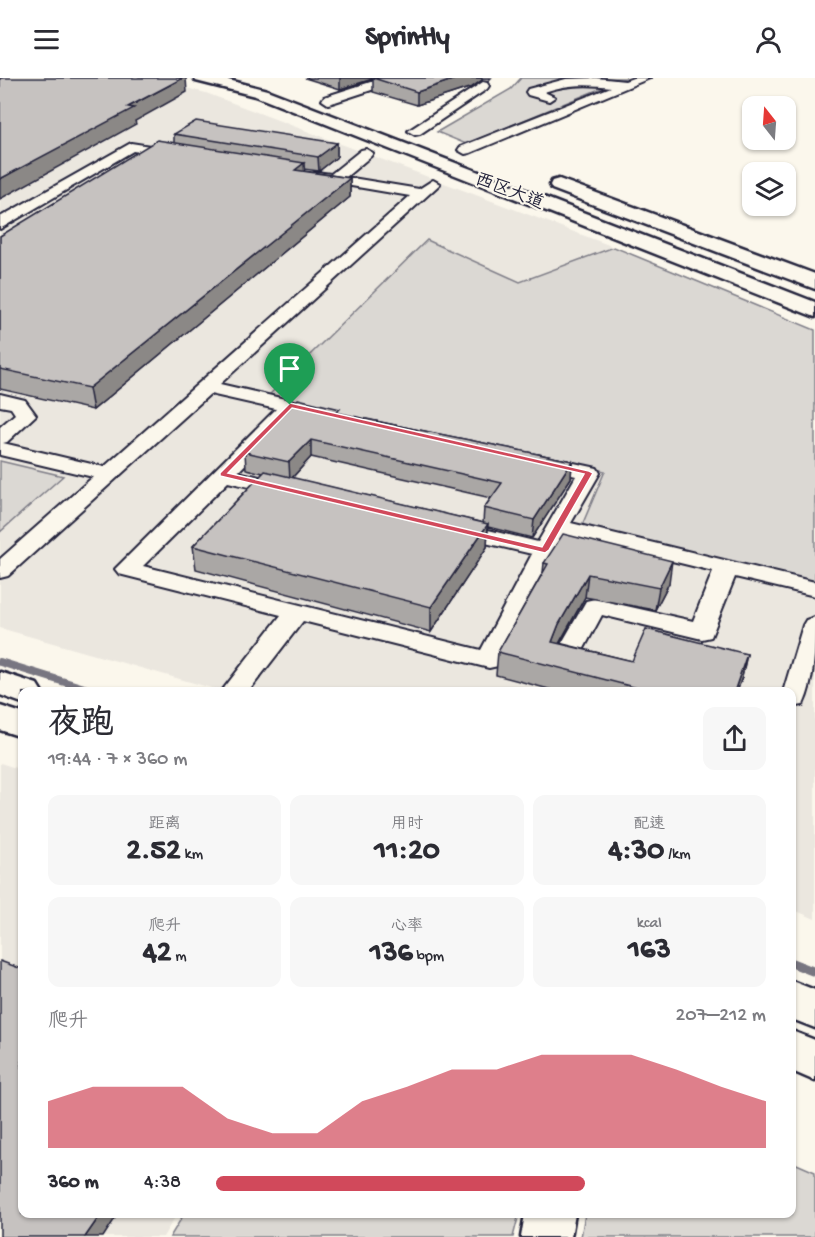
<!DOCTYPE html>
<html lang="zh">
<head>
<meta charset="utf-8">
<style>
  :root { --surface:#fff; --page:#f7f7f7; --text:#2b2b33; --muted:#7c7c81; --accent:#d1495b }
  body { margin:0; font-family:"Gochi Hand","LXGW WenKai TC",sans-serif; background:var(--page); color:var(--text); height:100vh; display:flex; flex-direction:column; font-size:22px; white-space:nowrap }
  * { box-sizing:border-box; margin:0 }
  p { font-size:20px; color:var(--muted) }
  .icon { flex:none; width:33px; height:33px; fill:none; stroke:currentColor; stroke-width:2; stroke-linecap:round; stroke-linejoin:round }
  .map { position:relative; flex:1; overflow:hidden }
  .details { position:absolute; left:18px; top:609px; width:778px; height:531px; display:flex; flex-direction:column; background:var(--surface); border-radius:12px; box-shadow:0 2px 4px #0004 }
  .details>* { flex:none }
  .needle { width:39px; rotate:343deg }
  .fabs { position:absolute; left:742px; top:18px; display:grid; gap:12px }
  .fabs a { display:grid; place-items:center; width:54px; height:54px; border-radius:12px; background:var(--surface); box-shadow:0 2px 4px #0004; font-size:30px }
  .pin { position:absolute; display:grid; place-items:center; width:51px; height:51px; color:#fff; margin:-62px -26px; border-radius:50% 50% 50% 0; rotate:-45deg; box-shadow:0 0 6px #0007 }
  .pin .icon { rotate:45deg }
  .round { display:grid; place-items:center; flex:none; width:63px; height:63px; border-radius:12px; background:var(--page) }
  .overview { display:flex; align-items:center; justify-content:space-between; height:102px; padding:0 30px }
  h1 { font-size:33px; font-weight:700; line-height:45px }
  .figures { display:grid; grid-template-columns:repeat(3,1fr); gap:9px; height:102px; padding:6px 30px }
  .figures div { display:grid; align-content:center; border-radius:12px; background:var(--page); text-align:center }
  .figures b { font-size:30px; font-weight:700 }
  .figures small { font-size:16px; font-weight:400 }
  .figures p { font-size:16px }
  .chart { height:168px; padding:12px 30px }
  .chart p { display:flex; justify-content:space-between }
  .chart svg { width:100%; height:108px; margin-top:6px; fill:var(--accent); opacity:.7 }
  ul { padding:0 30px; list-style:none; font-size:20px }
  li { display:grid; grid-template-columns:96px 72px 1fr; align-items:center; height:45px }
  li i { height:15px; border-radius:8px; background:var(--accent) }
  header { display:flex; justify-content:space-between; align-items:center; height:78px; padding:0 30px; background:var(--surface); font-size:27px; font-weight:700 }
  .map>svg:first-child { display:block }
  .built { fill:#ebe7df }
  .green { fill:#dbd8d3; stroke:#7e7d87; stroke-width:1.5 }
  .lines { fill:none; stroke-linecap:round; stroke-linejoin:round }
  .stream-far1 { stroke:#787681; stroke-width:8 }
  .stream { stroke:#787681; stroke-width:9 }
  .street-casing { stroke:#22223b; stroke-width:4 }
  .secondary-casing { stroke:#22223b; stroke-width:5 }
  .street { fill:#fbf7ec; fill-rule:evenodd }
  .secondary { fill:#fbf7ec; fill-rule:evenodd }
  .wall { fill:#aaa7a5; stroke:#22223b; stroke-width:1.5; fill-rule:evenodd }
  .shaded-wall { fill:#8b8886; stroke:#22223b; stroke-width:1.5 }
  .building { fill:#c6c2c0; stroke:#22223b; stroke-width:1.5 }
  .route { fill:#d1495b; stroke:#fff; stroke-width:1.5; fill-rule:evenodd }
  .labels { text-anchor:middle; stroke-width:4.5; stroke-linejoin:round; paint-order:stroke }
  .far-street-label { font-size:18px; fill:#22223b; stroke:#fbf7ec }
</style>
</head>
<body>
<header><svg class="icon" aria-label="menu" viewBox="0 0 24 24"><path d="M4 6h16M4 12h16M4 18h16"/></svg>Sprintly<svg class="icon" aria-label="person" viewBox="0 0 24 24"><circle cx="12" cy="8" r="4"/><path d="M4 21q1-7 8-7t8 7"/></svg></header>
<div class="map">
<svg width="815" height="1159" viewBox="0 0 815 1159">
  <rect width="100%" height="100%" fill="#fbf7ec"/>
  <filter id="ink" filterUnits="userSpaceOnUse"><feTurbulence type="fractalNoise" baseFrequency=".0167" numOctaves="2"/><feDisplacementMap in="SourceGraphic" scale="12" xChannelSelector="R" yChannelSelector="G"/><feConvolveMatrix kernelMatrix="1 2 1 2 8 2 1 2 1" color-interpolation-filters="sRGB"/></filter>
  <g filter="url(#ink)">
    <path class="built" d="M0,0H147L206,15L614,169L815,252V841L792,831V614L222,613L0,550Z
      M0,685L22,692V1136H177L163,1159H0Z"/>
    <path class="green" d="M521,0H626L466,66L437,54L511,11Z
      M427,162L520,204L614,169L815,252V506L580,452L605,393L267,319Z
      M0,383L63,398L0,454Z
      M792,1084L815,1094V1159H581L585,1136H792Z
      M184,1136H519L513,1159H170Z"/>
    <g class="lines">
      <path class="stream-far1" d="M0,584L97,614"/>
      <path class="stream" d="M792,885L815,894"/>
      <g class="street-casing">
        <path id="street" d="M383,0H401L399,3L332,25L328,26L322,22L324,19Z
          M596,0L625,3L633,0H650L470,75L465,76L458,72L460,69L611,9C589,6 566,6 544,14L555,19L549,23L528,17L526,14L528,11L566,1Z
          M483,4L487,5L489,8L487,11L420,56L415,57L408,53Z
          M131,65L176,72L183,76L176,80L133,73L0,151V139Z
          M366,71L373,75L371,78L346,99L419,111L433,102L440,106L220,306L333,332L336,336L333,340L326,342L294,335L238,394L296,407L299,412L296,417L288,418L228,404L143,488L481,572L532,476L447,456L444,451L447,446L455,444L538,464L576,398L530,387L527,383L530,379L537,377L597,390L600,395L571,445L815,504V518L735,499L711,559L702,561L602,537L581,576L572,578L563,576L559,570L586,523L595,521L693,543L713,493L565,457L498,588L489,590L303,543L248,614H221L281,537L119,496L115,491L276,331L210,316L8,498L0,500V481L93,399L0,377V349L15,336L11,330L0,328V316L25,322L36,337L7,364L3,365L104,389L410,118L316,102L309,98L316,94L331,96L361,72Z
          M815,539C815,568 815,602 803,627L792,629V614H783L803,547L806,542Z"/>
      </g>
      <g class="secondary-casing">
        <path id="secondary" d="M194,0H221L267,12L815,224V239L255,18L196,3Z
          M559,101L815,196V211L552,111L550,107L552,103Z
          M0,594L37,606L42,614H22V625L0,617Z
          M0,628L22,635V659L0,652Z
          M792,903L815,912V950L792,941Z
          M792,953L815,962V1003L792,993Z
          M525,1136H575L571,1159H521Z"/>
      </g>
      <use href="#street" class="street"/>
      <use href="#secondary" class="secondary"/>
    </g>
    <path class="wall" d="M305,0H491L488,3L482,2L472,9L417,27L373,14V1L340,11Z
      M174,56L337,65V79L319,93L304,91V93L350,100V119L93,332L0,311V158L174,65Z
      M340,336L572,383L571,400L532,460L488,449L487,469L431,554L196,491L193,468L263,395L246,391L245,374ZM311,379L491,420L484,430L483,445L292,400Z
      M544,485L669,505L655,532L585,519L559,565L632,583L747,576L742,599L737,614H560L496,597L498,574L543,494Z"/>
    <path class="shaded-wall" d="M183,0H186L187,14L135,43L136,46L0,121V101L128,29Z
      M340,0H376L340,11Z
      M458,0H482V2L472,9L417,27V14Z
      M337,65V79L319,93L318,79Z
      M304,85L305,103L295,92Z
      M350,100V119L93,332L89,310Z
      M311,362V379L290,402L289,384Z
      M572,383L571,400L532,460L534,442Z
      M488,446L487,469L431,554V529Z
      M672,483L669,505L655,532L659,510Z
      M588,496L585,519L557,569L552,564L559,546Z
      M747,576L742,599L737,614H734Z
      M101,1136H118L103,1159H85Z"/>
    <path class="building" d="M0,0H183L128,29L134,30L0,101Z
      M373,0H458L417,14Z
      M196,43L337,65L318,79L174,56Z
      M157,62L304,85L295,92L350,100L89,310L0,291V158Z
      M298,321L340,331L336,335L572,383L534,442L484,430L502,405L311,362L289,384L245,374Z
      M265,393L488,446L431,529L193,468Z
      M563,456L672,483L659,510L588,496L559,546L552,564L632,583L646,551L747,576L734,614H653L498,574L548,486L544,485Z
      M0,883L22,891V1136H101L85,1159H0Z"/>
  </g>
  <path class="route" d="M290,325L589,393L593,395L549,472L545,475L220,398V395ZM292,330L584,396L542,469L228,395Z"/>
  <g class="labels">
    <g class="far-street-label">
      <text transform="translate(510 112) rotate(21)" y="6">西区大道</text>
    </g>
  </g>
</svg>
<div class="fabs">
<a><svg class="needle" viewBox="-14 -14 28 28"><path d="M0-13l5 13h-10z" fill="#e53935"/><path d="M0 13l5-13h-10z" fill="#7c7c81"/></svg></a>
<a><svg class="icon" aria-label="layers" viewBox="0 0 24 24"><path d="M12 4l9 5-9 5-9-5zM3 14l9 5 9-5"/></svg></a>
</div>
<div class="pin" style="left:290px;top:327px;background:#1e9e55"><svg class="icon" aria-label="arrive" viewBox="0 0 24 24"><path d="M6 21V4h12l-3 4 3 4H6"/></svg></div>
<section class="details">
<div class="overview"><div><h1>夜跑</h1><p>19:44 · 7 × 360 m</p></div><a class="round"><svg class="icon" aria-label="share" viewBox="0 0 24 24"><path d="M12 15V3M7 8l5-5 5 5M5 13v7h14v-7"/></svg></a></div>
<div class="figures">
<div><p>距离</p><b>2.52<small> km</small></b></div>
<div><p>用时</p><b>11:20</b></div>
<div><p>配速</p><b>4:30<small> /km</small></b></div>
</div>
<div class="figures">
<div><p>爬升</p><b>42<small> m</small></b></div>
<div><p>心率</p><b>136<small> bpm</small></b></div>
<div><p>kcal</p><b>163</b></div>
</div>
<div class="chart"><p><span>爬升</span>207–212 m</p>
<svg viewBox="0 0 160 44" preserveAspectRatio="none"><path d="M0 44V25L10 19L20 19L30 19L40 32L50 38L60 38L70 25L80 19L90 12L100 12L110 6L120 6L130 6L140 12L150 19L160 25V44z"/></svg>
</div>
<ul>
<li><b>360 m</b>4:38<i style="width:67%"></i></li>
</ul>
</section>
</div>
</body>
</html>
